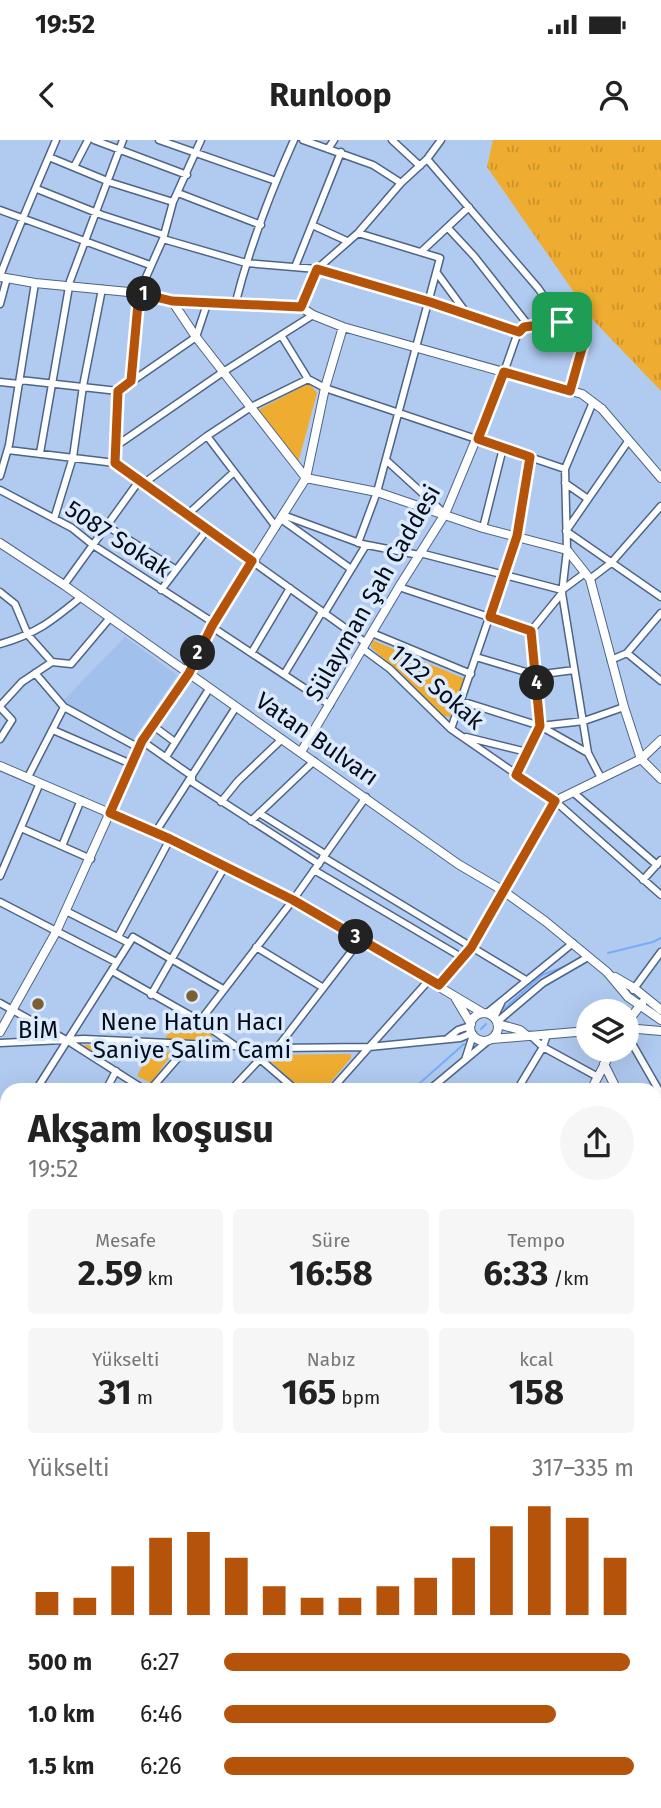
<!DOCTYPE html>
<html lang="tr">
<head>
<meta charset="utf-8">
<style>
  :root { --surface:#fff; --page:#f6f6f6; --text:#222; --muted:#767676; --accent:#b45309 }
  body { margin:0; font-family:"Fira Sans",sans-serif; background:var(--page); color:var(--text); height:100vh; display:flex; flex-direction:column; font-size:26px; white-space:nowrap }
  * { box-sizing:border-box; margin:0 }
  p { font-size:23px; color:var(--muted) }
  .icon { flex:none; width:38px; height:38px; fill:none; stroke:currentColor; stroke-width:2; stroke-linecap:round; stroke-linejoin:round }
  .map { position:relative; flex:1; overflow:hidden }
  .drawer { position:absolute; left:0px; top:943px; width:662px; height:726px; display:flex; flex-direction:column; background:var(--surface); border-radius:21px 21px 0 0; box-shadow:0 7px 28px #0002 }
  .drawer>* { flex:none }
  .controls { position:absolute; left:576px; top:859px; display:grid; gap:14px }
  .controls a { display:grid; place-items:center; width:63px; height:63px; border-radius:50%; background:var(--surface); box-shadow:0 7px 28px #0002; font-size:35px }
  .pin { position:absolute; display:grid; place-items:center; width:60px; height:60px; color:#fff; margin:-30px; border-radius:14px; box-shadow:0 4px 10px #0006 }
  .km { position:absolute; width:35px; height:35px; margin:-18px; border-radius:50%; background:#222; color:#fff; font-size:19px; line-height:35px; text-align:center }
  .round { display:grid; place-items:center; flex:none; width:74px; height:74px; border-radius:37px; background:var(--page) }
  .headline { display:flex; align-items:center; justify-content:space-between; height:119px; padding:0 28px }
  h1 { font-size:38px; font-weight:700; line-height:52px }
  .figures { display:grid; grid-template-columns:repeat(3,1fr); gap:10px; height:119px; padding:7px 28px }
  .figures div { display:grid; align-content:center; border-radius:7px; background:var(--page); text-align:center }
  .figures b { font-size:35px; font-weight:700 }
  .figures small { font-size:19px; font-weight:400 }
  .figures p { font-size:19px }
  .chart { height:196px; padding:14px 28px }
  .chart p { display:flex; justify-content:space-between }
  .chart svg { width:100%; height:126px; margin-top:7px; stroke:var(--accent); stroke-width:6 }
  ul { padding:0 28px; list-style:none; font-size:23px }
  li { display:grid; grid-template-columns:112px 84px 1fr; align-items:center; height:52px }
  li i { height:18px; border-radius:9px; background:var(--accent) }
  .status { display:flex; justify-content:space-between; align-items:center; height:49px; padding:0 35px; background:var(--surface); direction:ltr }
  .status svg { height:19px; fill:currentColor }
  header { display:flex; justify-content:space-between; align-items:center; height:91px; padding:0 28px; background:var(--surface); font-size:32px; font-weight:700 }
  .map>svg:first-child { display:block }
  .built { fill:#a2c0ec }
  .grass { fill:url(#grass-tufts) }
  .green { fill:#eeac30 }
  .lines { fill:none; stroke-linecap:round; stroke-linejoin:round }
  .stream { stroke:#79acf7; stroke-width:2 }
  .street-casing { stroke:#4e6587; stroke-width:9 }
  .secondary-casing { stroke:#4e6587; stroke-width:10 }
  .primary-casing { stroke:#4e6587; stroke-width:12 }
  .street { stroke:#fff; stroke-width:6 }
  .secondary { stroke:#fff; stroke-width:8 }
  .primary { stroke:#fff; stroke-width:10 }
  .route-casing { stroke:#fff; stroke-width:14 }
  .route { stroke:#b45309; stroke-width:9 }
  .poi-dot { fill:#7b5f32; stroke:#dceafd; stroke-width:2.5 }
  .labels { text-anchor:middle; stroke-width:7; stroke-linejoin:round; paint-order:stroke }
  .street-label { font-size:24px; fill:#050c19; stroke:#dceafd }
  .poi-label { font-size:24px; fill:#050c19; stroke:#dceafd }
</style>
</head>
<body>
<div class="status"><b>19:52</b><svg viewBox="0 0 49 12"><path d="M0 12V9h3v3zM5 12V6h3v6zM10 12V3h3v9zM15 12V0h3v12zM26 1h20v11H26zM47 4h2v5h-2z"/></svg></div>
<header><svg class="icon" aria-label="back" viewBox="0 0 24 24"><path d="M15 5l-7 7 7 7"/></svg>Runloop<svg class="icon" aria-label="person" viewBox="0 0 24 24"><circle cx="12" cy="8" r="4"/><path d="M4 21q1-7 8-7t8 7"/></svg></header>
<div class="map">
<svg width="661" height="1668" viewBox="0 0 661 1668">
  <defs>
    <pattern id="grass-tufts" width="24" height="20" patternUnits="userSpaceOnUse" patternTransform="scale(1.75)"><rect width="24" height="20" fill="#eeac30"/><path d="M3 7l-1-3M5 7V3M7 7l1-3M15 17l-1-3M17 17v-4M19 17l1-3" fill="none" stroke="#cb932a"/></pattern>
  </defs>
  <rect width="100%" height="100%" fill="#b0caf0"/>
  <path class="built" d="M125,497L177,535L132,601L68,566L64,560Z"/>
  <path class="grass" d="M493,0H661V251L594,181L487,27Z"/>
  <path class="green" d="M309,243L317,253L298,323L258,270Z
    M372,500L465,539L450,577L444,576L371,507Z
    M180,874L213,894L211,900L165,899Z
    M84,905L117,907L115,922L85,908Z
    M151,910L171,912V915L151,943L137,936Z
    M351,914V918L324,950H302L266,917L267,915Z
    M0,1162L7,1166V1226L0,1229Z
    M7,1409V1441L0,1443V1414Z"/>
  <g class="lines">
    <path class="stream" d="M608,813L653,802L661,798
      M504,869L542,835L566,826
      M481,889L486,884
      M412,950L464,904
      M0,1201L7,1195"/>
    <g class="street-casing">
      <path id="street" d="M94,0L187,35
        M159,0L276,41
        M303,0L373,25L401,43
        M392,0L420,26
        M328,9L334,0
        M49,17L112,43L173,62
        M427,19L538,148L562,182L524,187L517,195L504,232
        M74,27L88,0
        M37,49L102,75L164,95
        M178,53L261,85
        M0,70L150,125
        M312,85L347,101
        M448,88L474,116L529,186
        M358,93L440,118L377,352L358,403
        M163,99L246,123L317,129L519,193
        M422,111L469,67
        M295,127L341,12
        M437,133L467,174
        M0,136C17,90 37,45 56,0
        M0,164L7,138
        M235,165C249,109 270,53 294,0
        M301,167L317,129L358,93L401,43L427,19L441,0
        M530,187L564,199L574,198L562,182
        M281,195L308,239L325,248L565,329
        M20,240L118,251
        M131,241L139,153L163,99L173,62L201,0
        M0,242L19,244
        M118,251L196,197L207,164
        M570,251L584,201L574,198
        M593,262L565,329L567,410L562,453L588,613L601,638
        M207,296L276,387
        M629,300L566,391L661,457
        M116,306L223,232L313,175
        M8,310L115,323L366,503
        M40,313L70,141L123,0
        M386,320L444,373
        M115,323L118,251
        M0,336L9,305L35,143
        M565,343L588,359
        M143,344L207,296L251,267L308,239
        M0,350L72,388L93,405L214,483
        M283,375L362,404L419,415
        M186,376L234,332
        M54,379L73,317L83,246L102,149
        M281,379L351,429
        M107,386L175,429
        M483,388L503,308
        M420,413L562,450
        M590,439L611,423L661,366
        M64,445L139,341
        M399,447L531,491
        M161,450L206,391
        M562,450L585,433
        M0,452L15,464L28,495L52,522
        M324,474L366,405
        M212,487L330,565
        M531,491L562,453
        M372,493L471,534
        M0,504C36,494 52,481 80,458
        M363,509L390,529L451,589L555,661L661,755
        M252,512L290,448
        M627,513L661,541
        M476,517L536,535L574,530
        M611,520L627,513L661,473
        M52,522L71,524L109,479
        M35,533L64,567L139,608
        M285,533L322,472
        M461,561L540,586L584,581L624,567
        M0,566L22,542L52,522
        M0,567L12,580L0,599
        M152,585L175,602
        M542,587L588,613
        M451,589L517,396L530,318
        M53,590L131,624
        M466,597L527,612
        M142,601L192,636V642L319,724
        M166,617L209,549
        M516,635L540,586L531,491
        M28,637L64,567
        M574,653L657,725
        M221,662L238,641L282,599
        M259,673L325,714
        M251,681L314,621
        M21,688L91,719
        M155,693L236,567
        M62,706L81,660
        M323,717L526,840
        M314,730L463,818
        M0,736L40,643
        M643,740L661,720
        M0,762L116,822
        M66,771L129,803
        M118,797L170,699
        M256,807L322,847
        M112,831L200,881L234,905
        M439,845L471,808L502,750
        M633,850L661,812
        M151,855L225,726
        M0,863L68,901L145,950
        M487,873L573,803
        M494,878L502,861
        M200,881L293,760L366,657
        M497,882L543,843L588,817
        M626,893L661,954
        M530,895L543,907L598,937
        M448,898L458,890L470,886
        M0,903L84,899L277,908L369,907L460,898L472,893
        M277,908L361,799
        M260,919L296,950
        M465,920L473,895
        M36,950L133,797L223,849
        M106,950L116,931
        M150,950L189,905
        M231,950L260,919L259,908
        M331,950L429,840
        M429,950L489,900
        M517,950L543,907L547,894
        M654,982L661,978
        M0,1004L7,994
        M0,1045L7,1049
        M654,1110L661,1108
        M654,1152L661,1175
        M0,1170L7,1160
        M654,1208L661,1206
        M0,1258L7,1256
        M654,1269L658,1280H654
        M0,1270L7,1277
        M0,1304L7,1301
        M0,1366L7,1374
        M654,1371L661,1370
        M0,1411L7,1406
        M654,1597L661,1595
        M555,1662L556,1668
        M607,1662L608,1668
        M141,1668L144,1662
        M427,1668L428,1662"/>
    </g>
    <g class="secondary-casing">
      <path id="secondary" d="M0,137L35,143L139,153L172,161L301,167L313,175L343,187L582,254L602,269L661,338
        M172,161L196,197L306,338L377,352L483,388L567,410L590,439L624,567L641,619L661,639
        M0,403L64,445L458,724L502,750L545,781L607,832L628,857L661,880
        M301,612L399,447L445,374L504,232
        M0,626L170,699L293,760L483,873
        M502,750L555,661L641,619L661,600
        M615,837L634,848L661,870
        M456,859L471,884
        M470 887a14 14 0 1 1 28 0a14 14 0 1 1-28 0Z
        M498,884L520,890L526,895
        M626,884L642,863
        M626,888L661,891
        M0,892L56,792L142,601L189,533L212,487L306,338L325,248L343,187
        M492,899L588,891
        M604,924L617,950
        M591,950L612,910
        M654,1020L661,1030
        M658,1280L661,1279
        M0,1446L7,1445
        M654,1494H661
        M0,1528L7,1530
        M0,1603L7,1605
        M155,1662L161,1668
        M374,1668V1662"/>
    </g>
    <g class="primary-casing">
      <path id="primary" d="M0,1123L7,1127
        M0,1133L7,1137
        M0,1150L7,1154
        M654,1390L661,1387
        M654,1416L661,1420
        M654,1427H661"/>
    </g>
    <use href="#street" class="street"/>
    <use href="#secondary" class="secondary"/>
    <use href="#primary" class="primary"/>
  </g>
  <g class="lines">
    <g class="route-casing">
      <path id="route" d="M317,129L430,162L519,192L524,187L562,182L574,198L584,201L570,251L504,232L478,299L530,317L517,396L490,477L531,491L540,586L516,635L555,661L471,808L439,845L293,760L170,699L110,673L142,601L189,533L212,486L252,421L115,323L118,251L131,241L139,153L172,161L301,167Z"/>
    </g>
    <use href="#route" class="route"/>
  </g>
  <g class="poi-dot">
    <circle cx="192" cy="856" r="7"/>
    <circle cx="38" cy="864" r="7"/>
  </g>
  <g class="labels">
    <g class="street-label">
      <text transform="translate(118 399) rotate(33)" y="8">5087 Sokak</text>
      <text transform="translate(373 453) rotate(-60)" y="8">Sülayman Şah Caddesi</text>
      <text transform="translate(437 547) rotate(41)" y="8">1122 Sokak</text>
      <text transform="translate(317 599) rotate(35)" y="8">Vatan Bulvarı</text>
    </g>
    <g class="poi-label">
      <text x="192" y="890">Nene Hatun Hacı<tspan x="192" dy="28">Saniye Salim Cami</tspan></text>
      <text x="38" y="898">BİM</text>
    </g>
  </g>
</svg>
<div class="controls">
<a><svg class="icon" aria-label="layers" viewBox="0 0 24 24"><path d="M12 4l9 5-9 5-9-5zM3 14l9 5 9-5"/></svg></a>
</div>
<div class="pin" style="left:562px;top:182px;background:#1e9e55"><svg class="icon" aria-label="arrive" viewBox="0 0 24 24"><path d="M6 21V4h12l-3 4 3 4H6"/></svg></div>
<b class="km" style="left:144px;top:154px">1</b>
<b class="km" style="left:198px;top:513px">2</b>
<b class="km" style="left:356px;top:797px">3</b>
<b class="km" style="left:537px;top:543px">4</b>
<section class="drawer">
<div class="headline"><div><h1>Akşam koşusu</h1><p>19:52</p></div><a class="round"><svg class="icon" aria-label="share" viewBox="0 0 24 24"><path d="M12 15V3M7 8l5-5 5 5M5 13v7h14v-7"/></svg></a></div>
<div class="figures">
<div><p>Mesafe</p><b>2.59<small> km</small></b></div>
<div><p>Süre</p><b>16:58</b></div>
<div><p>Tempo</p><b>6:33<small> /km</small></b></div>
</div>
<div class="figures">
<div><p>Yükselti</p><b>31<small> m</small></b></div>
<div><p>Nabız</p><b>165<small> bpm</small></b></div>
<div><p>kcal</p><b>158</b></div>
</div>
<div class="chart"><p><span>Yükselti</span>317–335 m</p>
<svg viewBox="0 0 160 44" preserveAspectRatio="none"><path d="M5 44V36M15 44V38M25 44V27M35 44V17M45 44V15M55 44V24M65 44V34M75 44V38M85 44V38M95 44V34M105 44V31M115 44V24M125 44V13M135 44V6M145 44V10M155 44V24"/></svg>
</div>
<ul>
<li><b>500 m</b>6:27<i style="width:99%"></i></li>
<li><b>1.0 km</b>6:46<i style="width:81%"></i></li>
<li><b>1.5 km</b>6:26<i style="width:100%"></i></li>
</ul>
</section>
</div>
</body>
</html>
